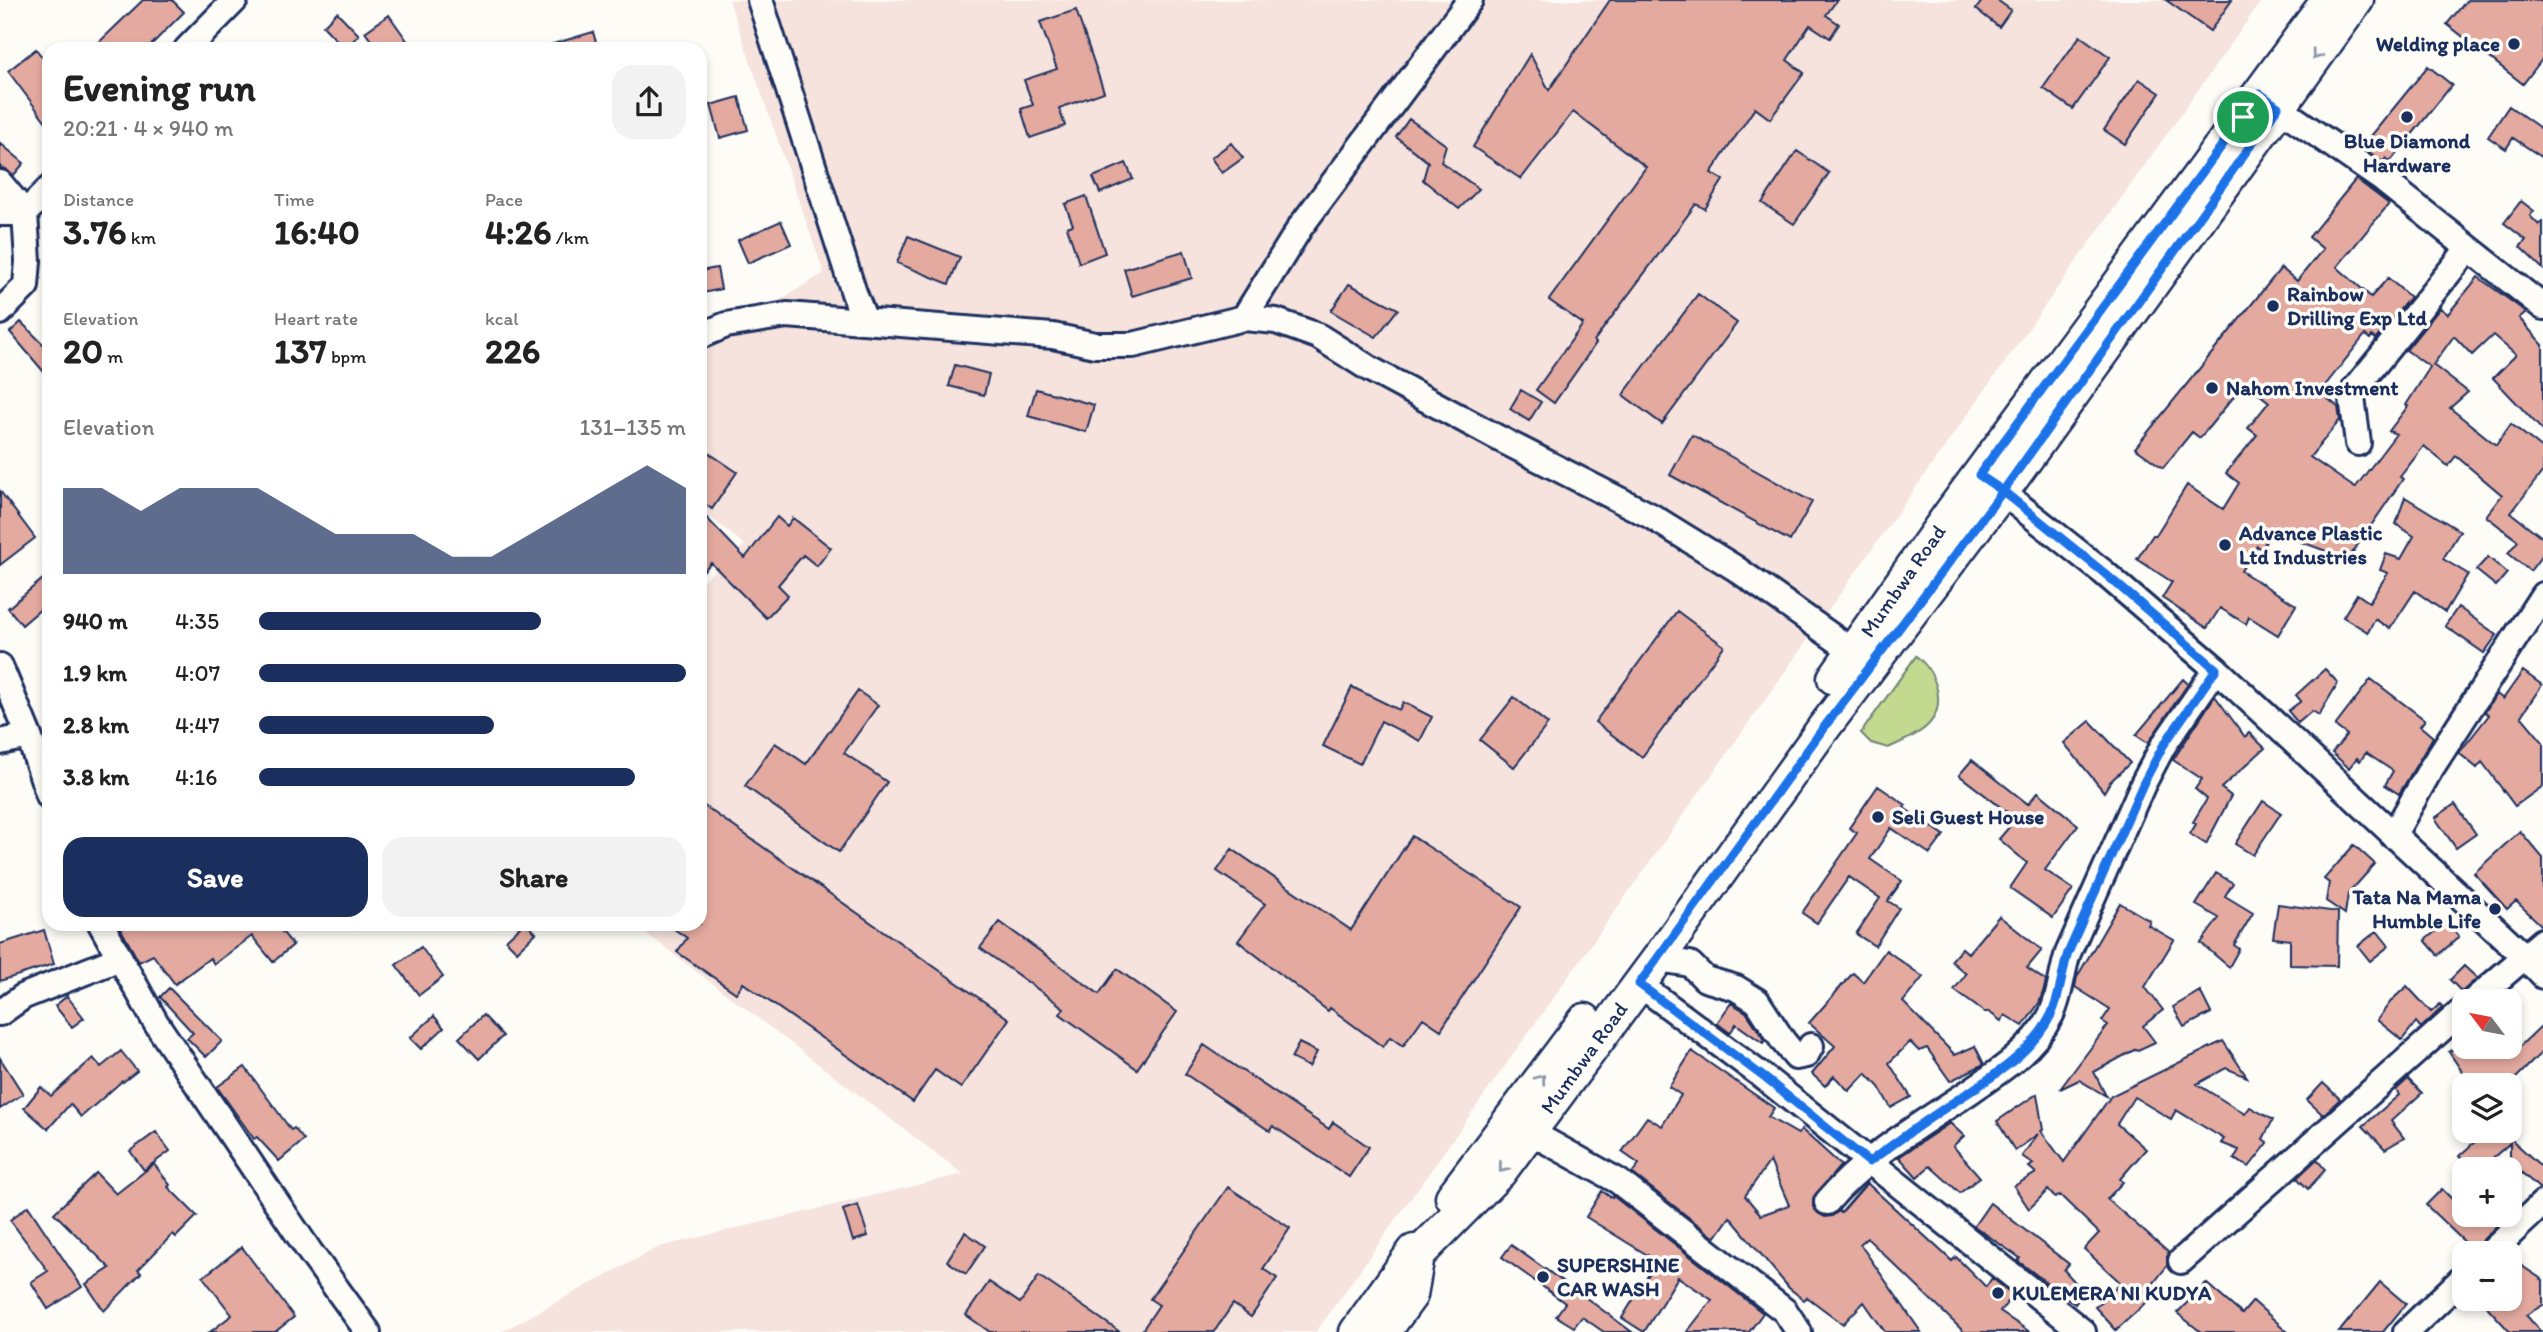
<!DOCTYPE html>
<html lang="en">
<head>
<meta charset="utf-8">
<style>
  :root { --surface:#fff; --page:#f2f2f2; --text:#222; --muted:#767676; --accent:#1b2f5e }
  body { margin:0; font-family:Itim,sans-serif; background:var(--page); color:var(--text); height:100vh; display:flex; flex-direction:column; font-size:26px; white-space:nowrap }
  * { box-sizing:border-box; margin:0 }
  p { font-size:23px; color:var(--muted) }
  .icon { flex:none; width:38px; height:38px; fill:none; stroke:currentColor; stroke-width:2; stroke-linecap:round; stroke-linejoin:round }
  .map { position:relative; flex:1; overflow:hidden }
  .details { position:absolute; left:42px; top:42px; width:665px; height:889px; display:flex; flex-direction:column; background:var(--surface); border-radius:21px; box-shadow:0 4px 10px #0003 }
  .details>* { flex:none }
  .needle { width:46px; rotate:302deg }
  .buttons { position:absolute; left:2452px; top:989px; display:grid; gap:14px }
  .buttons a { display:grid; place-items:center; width:70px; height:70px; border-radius:14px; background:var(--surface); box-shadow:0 4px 10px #0003; font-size:35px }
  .pin { position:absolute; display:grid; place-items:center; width:60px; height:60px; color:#fff; margin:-30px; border:4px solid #fff; border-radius:50%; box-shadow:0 2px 7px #0007 }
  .round { display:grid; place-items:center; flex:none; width:74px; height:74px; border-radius:21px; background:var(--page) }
  .head { display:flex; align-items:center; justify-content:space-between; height:119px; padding:0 21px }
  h1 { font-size:38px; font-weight:700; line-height:52px }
  .stats { display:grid; grid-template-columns:repeat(3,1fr); gap:10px; height:119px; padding:7px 21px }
  .stats div { display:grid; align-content:center }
  .stats b { font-size:35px; font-weight:700 }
  .stats small { font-size:19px; font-weight:400 }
  .stats p { font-size:19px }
  .chart { height:196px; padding:14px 21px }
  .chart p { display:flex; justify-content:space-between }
  .chart svg { width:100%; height:126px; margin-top:7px; fill:var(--accent); opacity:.7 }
  .button { display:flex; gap:14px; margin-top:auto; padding:14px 21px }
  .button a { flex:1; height:80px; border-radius:21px; background:var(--accent); color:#fff; font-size:28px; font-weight:700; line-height:80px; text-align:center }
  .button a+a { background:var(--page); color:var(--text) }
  ul { padding:0 21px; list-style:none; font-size:23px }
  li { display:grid; grid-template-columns:112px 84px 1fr; align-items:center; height:52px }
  li i { height:18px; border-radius:9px; background:var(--accent) }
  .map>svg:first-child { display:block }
  .built { fill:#f6e3dd }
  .green { fill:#c2d98f; stroke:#6e8476; stroke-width:2 }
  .building { fill:#e4aaa0; stroke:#1b2f5e; stroke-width:2; fill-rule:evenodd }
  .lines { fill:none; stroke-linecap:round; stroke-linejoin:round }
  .minor-casing { stroke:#1b2f5e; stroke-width:30 }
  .major-casing { stroke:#1b2f5e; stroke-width:37 }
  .minor { stroke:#fdfcf7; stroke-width:24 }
  .major { stroke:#fdfcf7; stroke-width:32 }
  .oneway { stroke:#8c96aa }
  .route-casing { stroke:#fff; stroke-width:14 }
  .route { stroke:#1a73e8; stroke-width:9 }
  .poi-dot { fill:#1b2f5e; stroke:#fdfcf7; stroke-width:2.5 }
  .labels { text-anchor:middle; stroke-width:7; stroke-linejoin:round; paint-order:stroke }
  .poi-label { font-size:21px; font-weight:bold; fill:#1b2f5e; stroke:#fdfcf7; text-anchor:start }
  .street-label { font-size:21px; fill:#1b2f5e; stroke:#fdfcf7 }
</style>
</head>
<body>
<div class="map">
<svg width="2543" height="1332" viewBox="0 0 2543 1332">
  <rect width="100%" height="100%" fill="#fdfcf7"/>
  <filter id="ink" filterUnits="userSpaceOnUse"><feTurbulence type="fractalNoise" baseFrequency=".0143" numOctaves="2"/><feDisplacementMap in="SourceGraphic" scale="14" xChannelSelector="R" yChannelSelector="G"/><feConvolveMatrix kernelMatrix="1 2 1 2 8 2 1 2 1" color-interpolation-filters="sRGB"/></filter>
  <g filter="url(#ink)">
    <path class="built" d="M729,0H2262L1316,1332H501L659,1247L963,1174L634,924H700V583L745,545L700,509V349L824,273Z"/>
    <path class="green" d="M1916,656C1936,671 1948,706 1927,726C1917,736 1901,742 1888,748L1871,743L1861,733Z"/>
    <path class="building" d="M143,0H172L184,12L147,49H92Z
      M1610,0H1837L1826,15L1839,24L1830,38L1810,25L1787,60L1804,73L1770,119L1755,108L1711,173L1723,180L1705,209L1696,204L1594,341L1596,343L1554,403L1536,390L1583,324L1549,300L1646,167L1573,112L1521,179L1473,147L1530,54L1549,90Z
      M1983,0H1997L2011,10L1999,27L1976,9Z
      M2166,0H2232L2210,31Z
      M2467,0H2543V58L2523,84L2447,24Z
      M1076,10L1104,92L1059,108L1065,126L1030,138L1021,109L1033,105L1024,80L1057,69L1040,22Z
      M337,12L359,35L345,49L323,26Z
      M389,15L408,42L399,49H377L365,32Z
      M593,32L598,49H551L550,45Z
      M2080,36L2110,57L2073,109L2043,88Z
      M36,49L49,66V126L8,71Z
      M2428,66L2452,85L2390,162L2386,158L2383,162L2362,147Z
      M2139,79L2160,93L2125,144L2104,130Z
      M739,97L748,130L720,138L711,105Z
      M2509,106L2543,130V158L2513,138L2506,149L2488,137Z
      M1409,119L1446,145L1441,162L1479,189L1459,209L1423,180L1428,162L1396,137Z
      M0,143L24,163L13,176L6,169L0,168Z
      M1231,143L1243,158L1222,173L1211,158Z
      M1797,151L1829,173L1794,224L1762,203Z
      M1126,163L1133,179L1100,193L1093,177Z
      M2356,179L2389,204L2337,267L2371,297L2388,278L2410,297L2376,339L2372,336L2370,339L2365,335L2320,392L2338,407L2340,420L2310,457L2355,488L2396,434L2389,431L2408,406L2406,405L2430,367L2406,350L2440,308L2448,314L2478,277L2526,312L2519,318L2543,345V431L2493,378L2516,355L2493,335L2472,355L2454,336L2433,365L2468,392L2450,408L2496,445L2511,424L2543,449V471L2511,513L2543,538V554L2530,571L2508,553L2518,541L2486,516L2502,495L2456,456L2448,466L2424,446L2400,477L2403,479L2348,559L2271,531L2262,549L2257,546L2241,571L2296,605L2278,635L2249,617L2246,624L2220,608L2207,628L2162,598L2172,582L2137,559L2153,535H2156L2187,485L2223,509L2239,483L2226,473L2257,435L2248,428L2269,402L2245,383L2200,438L2192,432L2163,468L2135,448L2281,268L2297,281L2323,249L2309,237Z
      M1086,196L1105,253L1079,263L1067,227L1073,225L1065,204Z
      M2521,201L2534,211L2530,216L2539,225L2543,221V269L2520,247L2526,240L2504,223Z
      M781,221L791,244L748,263L738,240Z
      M908,236L960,257L949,284L897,263Z
      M1184,251L1192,278L1132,296L1124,269Z
      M717,268L721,289L703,293L700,271Z
      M1349,284L1398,309L1376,337L1331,311Z
      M1698,294L1737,323L1662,424L1623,395Z
      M21,322L49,350V378L10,332Z
      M955,365L989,374L984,395L949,386Z
      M1036,389L1094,405L1086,432L1028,416Z
      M1521,390L1541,402L1529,421L1510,409Z
      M1692,435L1812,502L1790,541L1670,475Z
      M700,447L737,472L712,509L700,501Z
      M0,491L35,538L0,565Z
      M2405,497L2460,531L2443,559L2468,574L2445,612L2415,591L2390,629L2375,619L2368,632L2343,617L2357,594L2369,602L2388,573L2380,570L2386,554L2401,559L2414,536L2396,524Z
      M700,511L745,558L777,517L787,526L793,518L831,548L817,566L803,555L778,585L788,595L766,618L711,563L700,574Z
      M2488,557L2507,573L2496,586L2476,570Z
      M49,574V602L22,625L8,608Z
      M2458,607L2497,635L2484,653L2445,626Z
      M1677,611L1724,646L1642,757L1595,722Z
      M2325,669L2338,683L2319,715L2312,711L2298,723L2288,711L2301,701L2296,695Z
      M2523,671L2542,685L2521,716L2543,742V786L2515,806L2482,762L2477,768L2459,753L2489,715L2485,712L2495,696L2497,694L2503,699Z
      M2183,679L2188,684L2148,743L2136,735Z
      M2371,679L2425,720L2420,726L2433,737L2399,794L2385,785L2393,771L2366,753L2360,761L2357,758L2349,768L2332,753L2347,735L2335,726Z
      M1352,687L1399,710L1403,702L1432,717L1420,741L1381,721L1360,764L1323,746Z
      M858,691L878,705L844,753L887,782L839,852L745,786L775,743L806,764Z
      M2215,696L2245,737L2249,733L2265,748L2221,788L2231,796L2206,844L2190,834L2196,824L2193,822L2207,799L2195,789L2202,779L2173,760Z
      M1514,697L1548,724L1514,767L1480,740Z
      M2090,721L2130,763L2110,782L2104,792L2064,743Z
      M1972,760L2028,804L2038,792L2078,825L2045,870L2073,889L2053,918L2010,888L2027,863L1999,839L2016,819L1959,775Z
      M1878,786L1906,805L1904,808L1944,835L1930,854L1891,828L1870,859L1902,881L1888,901L1899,908L1875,946L1856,934L1880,898L1849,877L1817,923L1802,913L1857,833L1849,828Z
      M2263,801L2281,813L2253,855L2235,844Z
      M700,803L1009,1019L961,1088L935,1070L913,1102L743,983L736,993L677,952L687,938L667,924H700Z
      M2455,804L2476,834L2456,848L2435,818Z
      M2520,831L2543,858V927L2516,901L2507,909L2474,873Z
      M1412,836L1521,907L1441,1030L1423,1018L1403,1046L1390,1037L1383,1047L1330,1008L1328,1011L1238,941L1265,904L1217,871L1232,849L1351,930Z
      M2354,845L2375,864L2348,894L2345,914L2326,901L2329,883L2324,879Z
      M2216,873L2233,883L2225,896L2253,913L2234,945L2239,949L2229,967L2201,943L2219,918L2196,905Z
      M2120,903L2150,921L2148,925L2174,940L2145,987L2163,1010L2143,1026L2155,1042L2138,1050L2136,1049L2094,1072L2106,1096L2079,1080L2060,1089L2108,1025L2102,1021L2110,1009L2075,987L2077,977Z
      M2278,904L2338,912L2337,966L2290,965V940L2273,938Z
      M1999,916L2042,950L2027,968L2046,981L2044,989L2039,1003L2023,1026L2005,1015L2001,1021L1989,1012H1984L1954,990L1966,974L1951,961L1962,948L1968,953Z
      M1000,922L1099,994L1117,969L1177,1012L1137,1069L1060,1014L1064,1008L980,948Z
      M2447,922L2459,937L2438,955L2425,940Z
      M118,924H276L293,945L273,962L252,936L214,964L210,958L175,984L153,955L139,962Z
      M523,924H527L536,933L517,951L506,940Z
      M44,930L54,964L0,981V944Z
      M2377,931L2389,946L2370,961L2358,946Z
      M421,947L443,977L419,995L396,965Z
      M1886,950L1923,977L1903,1002L1955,1055L1975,1046L1984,1064L1950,1081L1927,1048L1919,1051L1910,1042L1889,1063L1911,1097L1891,1108L1879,1087L1866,1073L1849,1091L1834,1076L1825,1086L1812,1074L1835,1046L1809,1023L1853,973L1863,982Z
      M2464,966L2477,978L2462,992L2450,980Z
      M2407,986L2431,1012L2440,1004L2443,1007L2421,1028L2416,1022L2402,1040L2377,1020L2392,1000Z
      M169,988L222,1041L206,1057L187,1038L193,1033L160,997Z
      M2200,991L2211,1013L2184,1027L2173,1007Z
      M67,996L84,1018L72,1027L55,1006Z
      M1731,1003L1746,1012L1765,1040L1763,1043L1736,1024L1730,1033L1717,1023Z
      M483,1015L503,1036L479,1059L459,1038Z
      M434,1016L444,1028L421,1049L410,1038Z
      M2543,1024V1051L2509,1085H2477L2469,1076L2467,1079L2449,1052L2458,1046H2515L2517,1049Z
      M2223,1041L2247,1077L2226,1068L2197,1084L2245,1114L2250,1107L2273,1120L2263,1139L2268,1143L2249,1167L2234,1159L2239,1150L2221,1143L2224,1139L2176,1110L2171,1119L2134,1097L2117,1124L2146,1149L2120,1179L2123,1182L2107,1199L2169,1253L2167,1257V1266L2150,1288L2156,1294L2116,1330L2095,1307L2121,1283L2084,1249L2099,1233L2060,1195L2055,1198L2048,1190L2029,1209L2014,1186L2036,1173L2029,1167L2033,1164L2022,1156L2038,1134L2015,1151L1997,1121L2037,1094L2043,1130L2041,1131L2064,1162L2111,1096Z
      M1299,1043L1317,1052L1309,1067L1291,1058Z
      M1204,1045L1329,1129L1333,1122L1369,1147L1349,1177L1273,1126L1270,1131L1185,1074Z
      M121,1051L137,1071L123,1082L122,1081L81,1117L70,1104L48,1129L24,1108L41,1087L51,1096L93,1058L101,1067Z
      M1692,1051L1774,1108L1768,1117L1798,1134L1802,1130L1841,1165L1813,1198V1207L1818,1213L1825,1217L1832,1216L1839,1211L1841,1213L1867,1183L1952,1261L1956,1257L1986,1287L1992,1278L2013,1295L2000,1312L2030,1332H1964L1867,1238L1860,1244L1921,1332H1885L1864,1302L1843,1324L1807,1297L1804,1300L1789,1288L1730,1217L1715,1238L1632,1173L1639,1164L1622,1152L1647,1117L1662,1126L1681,1095L1669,1087ZM1770,1161L1789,1205L1761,1215L1745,1196Z
      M0,1058L23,1094L0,1109Z
      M245,1067L291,1130L294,1128L304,1140L279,1161L257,1137L254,1139L217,1087Z
      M2408,1079L2422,1093L2391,1121L2404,1138L2385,1149L2363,1126L2399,1095L2396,1090Z
      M2323,1083L2340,1099L2323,1115L2307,1100Z
      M1950,1123L1964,1136L1953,1146L1980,1177L1960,1193L1930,1166L1917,1177L1899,1157Z
      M2488,1130H2501L2543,1168V1189H2540L2521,1172L2510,1189V1143L2480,1169H2470L2459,1156Z
      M156,1132L170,1151L144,1170L130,1151Z
      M2317,1159L2325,1170L2308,1189L2297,1178Z
      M154,1164L170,1185L168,1187L197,1216L176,1237L173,1234L138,1270L141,1273L104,1311L86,1284L110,1268L54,1213L96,1173L116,1194Z
      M1228,1187L1290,1228L1263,1269L1277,1278L1251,1317L1233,1304L1214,1332H1141L1159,1305L1150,1299Z
      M2442,1189L2453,1200L2464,1189V1214H2508L2473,1250L2426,1205Z
      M1602,1191L1612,1198L1613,1196L1763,1313L1749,1332H1687L1712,1300L1678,1277L1644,1332L1622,1318L1657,1261L1586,1217Z
      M1990,1203L2069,1264L2064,1270L2084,1292L2075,1304L2018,1261L2020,1258L1974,1226Z
      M858,1205L868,1236L853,1241L843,1210Z
      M28,1206L82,1287L48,1309L31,1282L48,1271L10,1220Z
      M965,1232L985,1246L966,1274L947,1261Z
      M1511,1245L1589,1300L1632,1332H1604L1582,1317L1574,1327L1556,1316L1565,1303L1502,1257Z
      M242,1247L294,1317L275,1332H210L232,1315L203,1277Z
      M2510,1258L2543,1280V1305L2526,1315L2541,1332H2510L2479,1298H2510Z
      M1039,1276L1120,1332H990L966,1315L989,1282L1020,1303Z
      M2380,1282L2406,1304L2383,1332H2339Z
      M2206,1283L2242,1314L2253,1301L2288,1332H2201L2177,1313Z"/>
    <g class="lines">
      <g class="minor-casing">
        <path id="minor" d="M760,0L854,293L865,321
          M187,49L235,0
          M2266,99L2383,180L2543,307
          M0,183L25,213L28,261L26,286L0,312
          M0,213H25L49,189
          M1244,318L1301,226L1470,0
          M700,336L726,325L787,315L1053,336L1095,345H1133L1244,318L1276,321L1318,336L1370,369L1498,438L1651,516L1735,568L1854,652
          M2358,443L2352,397L2355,389L2468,249
          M1988,481L2103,572L2216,669L2524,956L2543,976
          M0,666L29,736L49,796
          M0,742L29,736
          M2393,836L2430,770L2543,595
          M101,924L156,1023L310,1252L368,1332
          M1658,959L1690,964L1705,979L1736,988L1757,1001L1783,1041L1796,1057L1806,1055L1811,1046
          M1639,984L1765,1078L2083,1332
          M2473,1001L2543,941
          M0,1013L24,996L120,958
          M1530,1132L1618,1181L1785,1311L1799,1332
          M1827,1202C1862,1160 1912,1130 1957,1100C1991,1077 2032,1053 2051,1015C2061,995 2061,974 2068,953L2143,784L2163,746L2216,669
          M2490,1253L2543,1203
          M2181,1261L2464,1009
          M2406,1332L2464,1277"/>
      </g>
      <g class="major-casing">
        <path id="major" d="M1834,678L1949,515L2328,0
          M1452,1197L1585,1020
          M1356,1332L1414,1251
          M1384,1332L1411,1295L1418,1255L1500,1172L1658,959L1822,730L2003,491L2357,0"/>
      </g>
      <use href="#minor" class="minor"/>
      <use href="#major" class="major"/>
    </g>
    <defs><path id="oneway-chevron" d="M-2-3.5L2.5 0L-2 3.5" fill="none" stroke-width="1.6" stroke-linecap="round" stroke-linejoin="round" transform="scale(1.75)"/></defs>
    <g class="oneway">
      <use href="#oneway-chevron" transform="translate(2316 55) rotate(126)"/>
      <use href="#oneway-chevron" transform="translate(1541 1079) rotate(-53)"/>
      <use href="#oneway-chevron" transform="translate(1503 1168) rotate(129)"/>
    </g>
  </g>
  <g class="lines" filter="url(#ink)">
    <g class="route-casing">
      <path id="route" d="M2243,117L1979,475L2003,491L2103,572L2216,669L2163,746L2143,784L2068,953C2061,974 2061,995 2051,1015C2029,1059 1978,1085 1939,1112C1915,1128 1892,1145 1869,1162L1765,1078L1639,984L1822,730L2003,491L2278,107L2260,94L2243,117"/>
    </g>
    <use href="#route" class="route"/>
  </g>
  <g class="poi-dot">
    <circle cx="2514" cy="44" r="7"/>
    <circle cx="2407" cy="117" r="7"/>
    <circle cx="2273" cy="306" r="7"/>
    <circle cx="2212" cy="388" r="7"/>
    <circle cx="2225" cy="545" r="7"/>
    <circle cx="1878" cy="817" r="7"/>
    <circle cx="2495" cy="909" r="7"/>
    <circle cx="1543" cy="1277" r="7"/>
    <circle cx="1998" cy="1293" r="7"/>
  </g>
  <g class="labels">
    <g class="poi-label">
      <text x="2500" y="51" text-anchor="end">Welding place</text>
      <text x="2407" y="148" text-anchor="middle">Blue Diamond<tspan x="2407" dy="24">Hardware</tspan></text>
      <text x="2287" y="301">Rainbow<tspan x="2287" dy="24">Drilling Exp Ltd</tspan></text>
      <text x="2226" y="395">Nahom Investment</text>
      <text x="2239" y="540">Advance Plastic<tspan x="2239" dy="24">Ltd Industries</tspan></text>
      <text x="1892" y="824">Seli Guest House</text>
      <text x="2481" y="904" text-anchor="end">Tata Na Mama<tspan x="2481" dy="24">Humble Life</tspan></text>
      <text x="1557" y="1272">SUPERSHINE<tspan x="1557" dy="24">CAR WASH</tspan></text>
      <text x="2012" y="1300">KULEMERA NI KUDYA</text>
    </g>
    <g class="street-label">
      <text transform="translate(1903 581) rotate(-55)" y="7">Mumbwa Road</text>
      <text transform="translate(1584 1058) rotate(-54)" y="7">Mumbwa Road</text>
    </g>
  </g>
</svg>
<div class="buttons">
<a><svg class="needle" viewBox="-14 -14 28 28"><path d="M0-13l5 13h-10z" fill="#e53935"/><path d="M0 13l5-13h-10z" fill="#767676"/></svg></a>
<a><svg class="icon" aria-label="layers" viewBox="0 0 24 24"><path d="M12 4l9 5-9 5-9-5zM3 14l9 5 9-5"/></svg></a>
<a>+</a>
<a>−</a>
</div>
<div class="pin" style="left:2243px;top:117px;background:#1e9e55"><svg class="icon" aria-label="arrive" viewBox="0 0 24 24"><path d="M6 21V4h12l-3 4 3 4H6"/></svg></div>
<section class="details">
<div class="head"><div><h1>Evening run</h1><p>20:21 · 4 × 940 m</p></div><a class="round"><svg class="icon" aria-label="share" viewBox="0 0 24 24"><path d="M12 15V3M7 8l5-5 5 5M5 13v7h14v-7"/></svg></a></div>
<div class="stats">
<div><p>Distance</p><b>3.76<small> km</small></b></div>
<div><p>Time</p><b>16:40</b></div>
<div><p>Pace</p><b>4:26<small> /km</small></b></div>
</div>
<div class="stats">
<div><p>Elevation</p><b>20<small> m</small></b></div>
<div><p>Heart rate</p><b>137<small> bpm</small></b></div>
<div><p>kcal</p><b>226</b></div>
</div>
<div class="chart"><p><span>Elevation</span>131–135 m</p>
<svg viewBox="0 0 160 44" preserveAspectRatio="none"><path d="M0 44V14L10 14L20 22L30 14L40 14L50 14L60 22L70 30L80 30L90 30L100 38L110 38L120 30L130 22L140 14L150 6L160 14V44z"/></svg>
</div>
<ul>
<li><b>940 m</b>4:35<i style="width:66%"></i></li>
<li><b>1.9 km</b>4:07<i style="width:100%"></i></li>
<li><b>2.8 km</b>4:47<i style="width:55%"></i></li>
<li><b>3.8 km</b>4:16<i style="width:88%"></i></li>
</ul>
<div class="button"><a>Save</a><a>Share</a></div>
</section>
</div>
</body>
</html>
